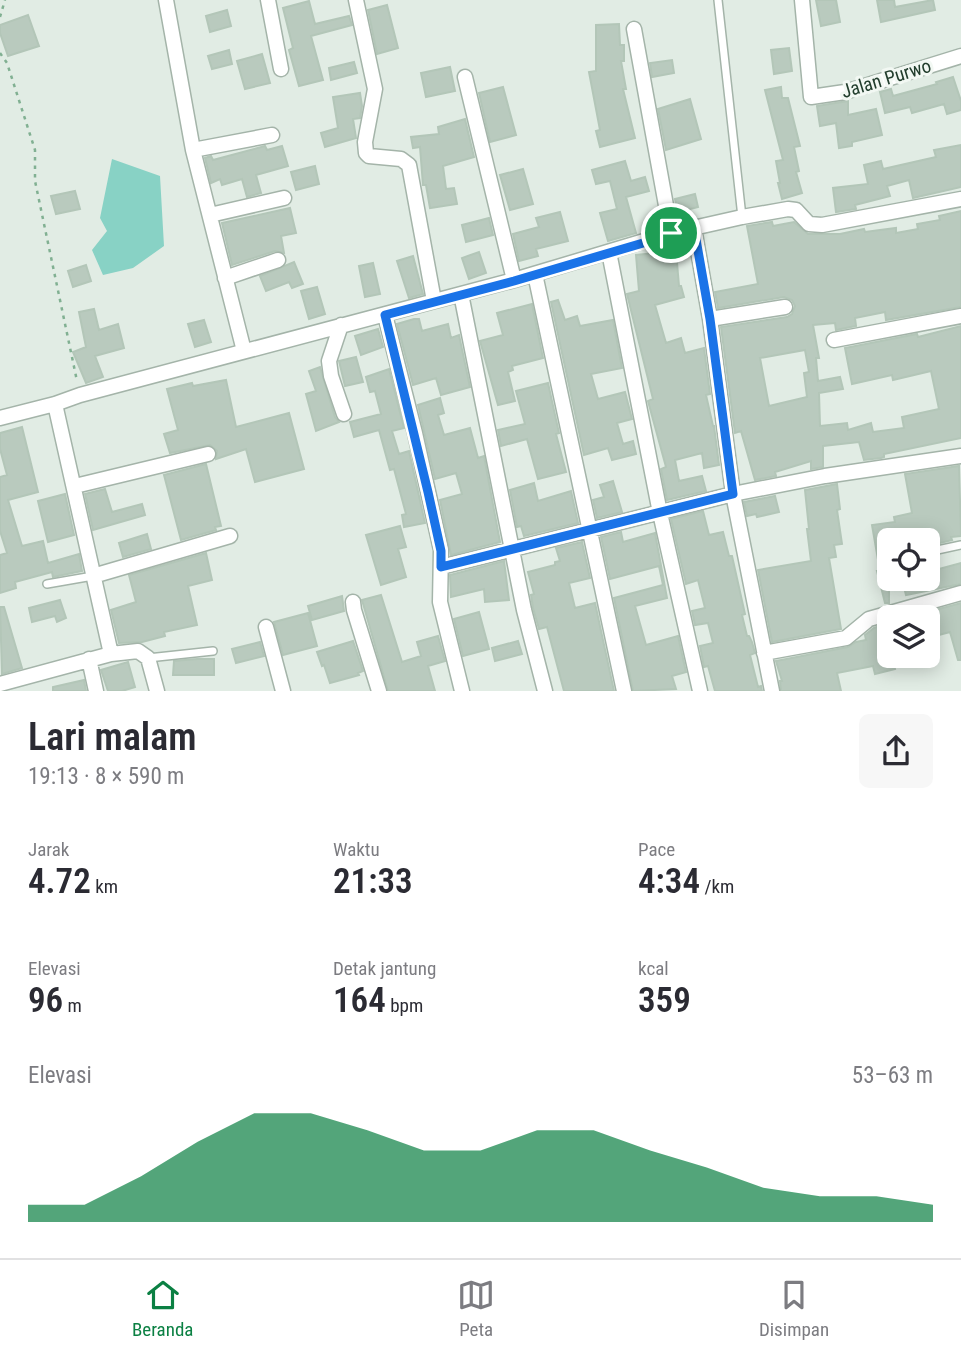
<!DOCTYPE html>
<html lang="id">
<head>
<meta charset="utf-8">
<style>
  :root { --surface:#fff; --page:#f7f7f7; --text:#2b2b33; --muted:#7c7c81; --line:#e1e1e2; --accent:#0b8043 }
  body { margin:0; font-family:"Roboto Condensed",sans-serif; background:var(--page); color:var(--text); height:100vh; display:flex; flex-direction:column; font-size:26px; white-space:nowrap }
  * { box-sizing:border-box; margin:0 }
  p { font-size:23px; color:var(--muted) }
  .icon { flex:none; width:38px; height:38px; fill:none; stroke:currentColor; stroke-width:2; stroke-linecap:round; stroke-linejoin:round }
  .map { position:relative; height:691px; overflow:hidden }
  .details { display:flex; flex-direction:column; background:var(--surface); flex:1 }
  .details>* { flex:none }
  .controls { position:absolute; left:877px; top:528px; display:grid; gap:14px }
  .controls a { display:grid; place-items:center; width:63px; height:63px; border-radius:10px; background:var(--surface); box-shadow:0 4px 18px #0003; font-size:35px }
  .pin { position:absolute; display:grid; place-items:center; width:60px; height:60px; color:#fff; margin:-30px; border:4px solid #fff; border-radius:50%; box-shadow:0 2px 7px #0007 }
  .round { display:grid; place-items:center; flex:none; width:74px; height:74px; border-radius:10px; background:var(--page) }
  .overview { display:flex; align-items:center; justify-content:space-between; height:119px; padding:0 28px }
  h1 { font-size:38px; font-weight:600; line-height:52px }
  .figures { display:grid; grid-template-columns:repeat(3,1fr); gap:10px; height:119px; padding:7px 28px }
  .figures div { display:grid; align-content:center }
  .figures b { font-size:35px; font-weight:600 }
  .figures small { font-size:19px; font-weight:400 }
  .figures p { font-size:19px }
  .chart { height:196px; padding:14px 28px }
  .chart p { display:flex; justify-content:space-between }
  .chart svg { width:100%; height:126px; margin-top:7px; fill:var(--accent); opacity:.7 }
  .tabs { display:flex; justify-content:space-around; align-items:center; height:98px; border-top:2px solid var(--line); background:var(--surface); font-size:19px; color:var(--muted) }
  .tabs a { display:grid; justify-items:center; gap:4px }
  .tabs .active { color:var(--accent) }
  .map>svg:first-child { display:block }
  .water { fill:#88d2c5 }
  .building { fill:#b9cabe; stroke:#b3c6b8; stroke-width:2; fill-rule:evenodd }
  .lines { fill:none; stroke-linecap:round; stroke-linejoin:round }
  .service-casing { stroke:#a4b4a9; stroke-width:10 }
  .minor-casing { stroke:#a4b4a9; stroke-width:17 }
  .path { stroke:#81b092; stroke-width:2.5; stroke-dasharray:3.5 5; stroke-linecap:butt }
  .service { stroke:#fff; stroke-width:7 }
  .minor { stroke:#fff; stroke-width:14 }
  .route-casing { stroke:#fff; stroke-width:14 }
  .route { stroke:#1a73e8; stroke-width:9 }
  .labels { text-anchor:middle; stroke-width:6; stroke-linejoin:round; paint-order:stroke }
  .street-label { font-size:19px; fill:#213d2c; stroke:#f2f8f3 }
</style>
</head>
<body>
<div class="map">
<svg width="961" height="691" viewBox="0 0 961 691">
  <rect width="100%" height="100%" fill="#e1ece4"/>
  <path class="water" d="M112,159L160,176L164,246L133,268L103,275L92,250L107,231L100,218Z"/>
  <path class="building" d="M816,0H836L840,22L821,26Z
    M877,0H894L895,7L933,0L935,10L881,22Z
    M309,1L315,24L349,16L352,25L311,36L323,80L299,86L289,50L293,48L283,8Z
    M387,5L398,48L377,54L368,10Z
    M227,10L231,26L210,32L206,16Z
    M28,15L39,46L8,56L0,33V25Z
    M619,24L620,45H624V61H621L626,89H623L635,138L600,147L596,131L600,130L589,72L596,71V25Z
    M789,48L792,71L774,74L771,50Z
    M229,50L232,64L212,69L208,56Z
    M262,54L270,83L245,89L237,61Z
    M672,60L674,73L652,77L650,63Z
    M354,62L357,73L331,80L329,68Z
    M450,67L455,91L426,97L421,73Z
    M953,77L961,101V110L947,114L944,104L912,113L910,107L885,113L880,92L891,89L893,96L937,84L936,82Z
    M503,87L516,135L490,142L479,93Z
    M781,87L782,98H788L800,146L794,147L799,171L796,172L802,193L782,199L778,183H780L776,161L783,160L765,90Z
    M360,93L362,106L360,118L353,119L356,138L325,147L321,133L338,128L333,97Z
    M690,99L701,139L666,150L658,109Z
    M848,101V115L876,109L882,135L852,142V146L839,148L836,123L820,126L817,106Z
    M465,119L474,157L443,166L446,189L454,188L457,204L430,208L426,185H423L420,147L413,148L411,137L439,134L438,127Z
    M961,145V187L913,198L909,180L887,186L890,196L855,205L856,209L836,212L833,188L868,184L864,165L881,161L883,169L936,157L934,150Z
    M265,146L267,150L282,146L288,166L256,175L261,193L247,197L242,179L222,185L220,179L211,183L205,158L211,156L213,160Z
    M625,161L631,181L645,177L649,191L626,197L636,233L608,241L600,213L617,209L610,181L596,184L592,170Z
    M315,166L319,184L296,190L291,172Z
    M523,169L533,204L510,210L500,175Z
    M75,191L80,209L56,214L51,196Z
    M695,194L698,207L678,212L675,199Z
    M290,208L296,233L281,236L284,253L275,251L232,265L222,223Z
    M961,211V307L886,320L885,312L855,318L856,326L836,330L835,323L813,325L819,358H816L818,381L840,377L843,389L819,393L820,426L847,423L848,430L871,423L873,432L904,428L902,417L939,409L931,371L893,380L892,375L852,384L845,348L917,334L918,337L961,326V438L884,454V457L881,458L864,460L859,442L823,446V467L811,469V461L775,472L776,476L755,480L741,431L735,433L721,327L787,317L792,314L795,306L792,300L784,297L718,308L715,292L758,284L747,226L772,222L773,226L794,222L808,234H840L864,229L865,232L896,228V233L918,229L917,224L940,220L939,216ZM805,350L809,372L804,373L807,397L769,406L760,358Z
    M560,212L568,241L536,249L538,256L519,261L513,234L539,227L536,218Z
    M489,218L493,235L466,242L462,225Z
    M676,251L679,286H681L684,297L655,305L666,343L681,338L685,353L704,348L710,394L706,395L713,426H714L719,465L704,468L702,453L675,460L679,481L702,476L706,491L667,500L661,469L666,467L648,401L653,399L627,294L639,291L636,255Z
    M479,252L486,273L469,279L462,258Z
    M413,256L423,294L409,298L397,261Z
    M294,262L303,284L292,288L289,282L266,291L260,276Z
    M373,263L380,294L365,297L359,266Z
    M86,265L91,281L73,287L68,271Z
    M317,287L325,314L309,319L301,291Z
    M558,300L565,320L577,316L580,326L613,320L622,368L591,374L598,399L625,392L632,419L617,423L623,444L633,441L636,454L612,460L608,448L584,455L551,302Z
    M532,304L543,358L512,366L513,370L508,372L515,401L498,405L480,341L503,335L497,313Z
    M94,309L99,330L118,324L124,348L95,356L103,377L86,383L73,352L86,347L79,312Z
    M414,319H419L422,331L448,324L451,338L459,335L470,387L441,395L436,378L413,385L397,324Z
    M204,320L211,342L195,347L188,324Z
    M378,329L383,347L361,355L355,336Z
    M356,357L363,382L345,386L339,361Z
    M320,367L335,417L339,422L316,431L306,394L316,391L309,371Z
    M389,369L404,428L392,431L399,454L409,451L425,523L404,527L402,515L406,514L394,469L390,470L379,430L354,437L350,422L381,414L375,391L370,392L366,377Z
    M226,380L236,427L289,413L304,469L255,482L246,449L216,459L217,451L210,445L170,453L164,434L178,430L167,389L192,383L193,386Z
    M548,383L559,433L556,434L566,472L538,479L527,439L501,446L498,430L525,424L516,391Z
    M440,398L444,413L438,415L444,435L470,428L478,458L484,456L500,542L451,555L440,500L462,494L456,473L435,479L418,405Z
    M22,427L38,492L8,500L22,546L43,541L48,563L79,554L82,571L53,577L52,572L15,582L16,588L0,593V555L7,553L0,531V477L7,475L0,449V433Z
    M206,464L221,526L215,527L216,530L181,540L164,475Z
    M959,466L961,536L951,537L952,540L928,546V541H891L889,537V603H885L877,571H880L872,525L895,522L894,517L912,513L905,474Z
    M613,481L622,512L597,518L593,500L604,497L600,485Z
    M534,483L538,501L571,491L578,523L524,536L521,526L517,527L510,490Z
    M837,484L840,509L837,510L842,544L834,545L836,557L829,558L841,629L772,642L758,570L811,561L807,529H809L805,490Z
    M105,489L112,512L142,504L145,515L93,530L85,494Z
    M65,494L74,535L48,542L38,501Z
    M775,496L779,512L757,517L756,514L747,516L744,502Z
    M703,511L709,535L723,532L729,556H732L745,614L742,615L747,636H749L752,642L755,653L750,655L758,687L761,686L762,691H715L708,666L704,667L700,646L713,643L708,623L695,625L692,611L705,608L698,580L686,584L671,519Z
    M400,526L406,547L398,549L406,577L381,585L366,535Z
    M621,532L623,542L655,533L667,598L635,606L646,645L678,636L686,672L672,676L676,689L633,691L614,598L663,585L659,566L610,579L601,537Z
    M147,534L151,549L123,557L119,543Z
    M582,542L590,578L569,583L575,608L595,603L614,691H564L547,627L539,629L533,608L531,595L534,594L528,572L555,565V562L560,561L556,548Z
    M206,553L212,580L188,586L197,625L164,632L165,636L142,642L119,643L111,610L136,602L129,575Z
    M504,561L509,600L485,602L484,589L451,597L450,575Z
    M961,563V584L906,595L902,579H930L928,572Z
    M381,595L402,662L421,656L417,642L438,636L445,661L428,666L435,691H388L362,600Z
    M342,596L344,611L312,620L308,606Z
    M60,600L66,618L57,622L55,616L32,622L29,608Z
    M961,603V660H958L950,632L928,638V612Z
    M0,607H4L22,668L2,674Z
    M479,612L489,649L463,656L454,619Z
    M308,613L317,646L283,655L274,622Z
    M883,625L889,656H892L895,669L875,674L873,666L837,673L841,691H781L780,681H782L776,661L848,647L856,642L866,640L865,635L874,628Z
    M353,641L363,671L358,673L359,675L330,683L324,665L322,666L317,652Z
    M518,641L522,654L495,661L492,648Z
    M260,642L264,656L236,663L232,649Z
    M197,659H214V675H173L174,661Z
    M128,662L135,687L122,691H108L101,670Z
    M84,680L86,691H53V687Z"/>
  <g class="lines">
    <g class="service-casing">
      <path id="service" d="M718,0L742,217
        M928,552L961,545
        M47,584L93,576
        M148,658L213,651"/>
    </g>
    <g class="minor-casing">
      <path id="minor" d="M166,0L193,150L244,351
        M268,0L281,69
        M356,0L375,89L365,142L366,153L369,156L401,159L409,165L434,301
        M802,0L811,97L845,92L961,56
        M634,29L671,233
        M465,77L514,280
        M193,150L272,135
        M210,215L284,198
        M694,228L710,319L733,494L772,691
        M609,252L660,513L700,691
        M535,274L624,691
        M225,278L278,260
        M461,294L524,610L545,691
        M385,315L415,433L441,550L440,602L462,691
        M710,319L785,307
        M341,325L329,361L331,376L344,414
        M834,340L961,316
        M0,418L55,404L80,395L514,280L671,233L742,217L788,209L796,210L809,224L822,225L961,199
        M75,486L208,454
        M441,567L733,494L825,476L961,456
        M93,576L230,536
        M353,602L354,610L379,691
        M266,627L283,691
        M764,653L846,638L869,619L961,593
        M111,654L138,651L148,658L157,691
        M89,659L96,691
        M0,684L111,654L55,404"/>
    </g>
    <path class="path" d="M0,17L5,0
      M0,53L7,63L35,150V181L77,381"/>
    <use href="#service" class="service"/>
    <use href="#minor" class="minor"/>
  </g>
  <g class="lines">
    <g class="route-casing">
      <path id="route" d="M694,228L710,319L733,494L441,567V551L428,492L385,315L514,281Z"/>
    </g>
    <use href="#route" class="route"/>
  </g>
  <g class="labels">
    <g class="street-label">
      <text transform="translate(886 78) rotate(-17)" y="7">Jalan Purwo</text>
    </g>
  </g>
</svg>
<div class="controls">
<a><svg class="icon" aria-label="locate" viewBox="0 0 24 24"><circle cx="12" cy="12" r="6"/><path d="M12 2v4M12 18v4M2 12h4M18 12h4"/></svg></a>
<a><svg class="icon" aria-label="layers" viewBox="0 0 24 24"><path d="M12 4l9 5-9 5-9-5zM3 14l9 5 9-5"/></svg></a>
</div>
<div class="pin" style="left:671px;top:233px;background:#1e9e55"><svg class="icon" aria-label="arrive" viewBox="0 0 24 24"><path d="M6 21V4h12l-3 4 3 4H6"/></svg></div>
</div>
<section class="details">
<div class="overview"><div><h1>Lari malam</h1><p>19:13 · 8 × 590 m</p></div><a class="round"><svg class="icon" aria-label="share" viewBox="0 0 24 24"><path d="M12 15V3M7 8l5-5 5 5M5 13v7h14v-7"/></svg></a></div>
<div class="figures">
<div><p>Jarak</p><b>4.72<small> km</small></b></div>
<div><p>Waktu</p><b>21:33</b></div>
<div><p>Pace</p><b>4:34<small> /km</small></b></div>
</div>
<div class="figures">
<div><p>Elevasi</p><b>96<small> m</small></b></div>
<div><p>Detak jantung</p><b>164<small> bpm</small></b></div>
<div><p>kcal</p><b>359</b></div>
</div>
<div class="chart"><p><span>Elevasi</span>53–63 m</p>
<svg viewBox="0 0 160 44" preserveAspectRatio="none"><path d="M0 44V38L10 38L20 28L30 16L40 6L50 6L60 12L70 19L80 19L90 12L100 12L110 19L120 25L130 32L140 35L150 35L160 38V44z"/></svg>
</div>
</section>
<nav class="tabs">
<a class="active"><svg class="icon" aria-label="home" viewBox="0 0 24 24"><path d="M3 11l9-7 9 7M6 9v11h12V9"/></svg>Beranda</a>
<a><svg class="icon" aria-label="map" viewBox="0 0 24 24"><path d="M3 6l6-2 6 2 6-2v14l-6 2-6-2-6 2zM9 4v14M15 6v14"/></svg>Peta</a>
<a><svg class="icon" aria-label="saved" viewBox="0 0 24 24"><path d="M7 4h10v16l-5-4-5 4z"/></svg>Disimpan</a>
</nav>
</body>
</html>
